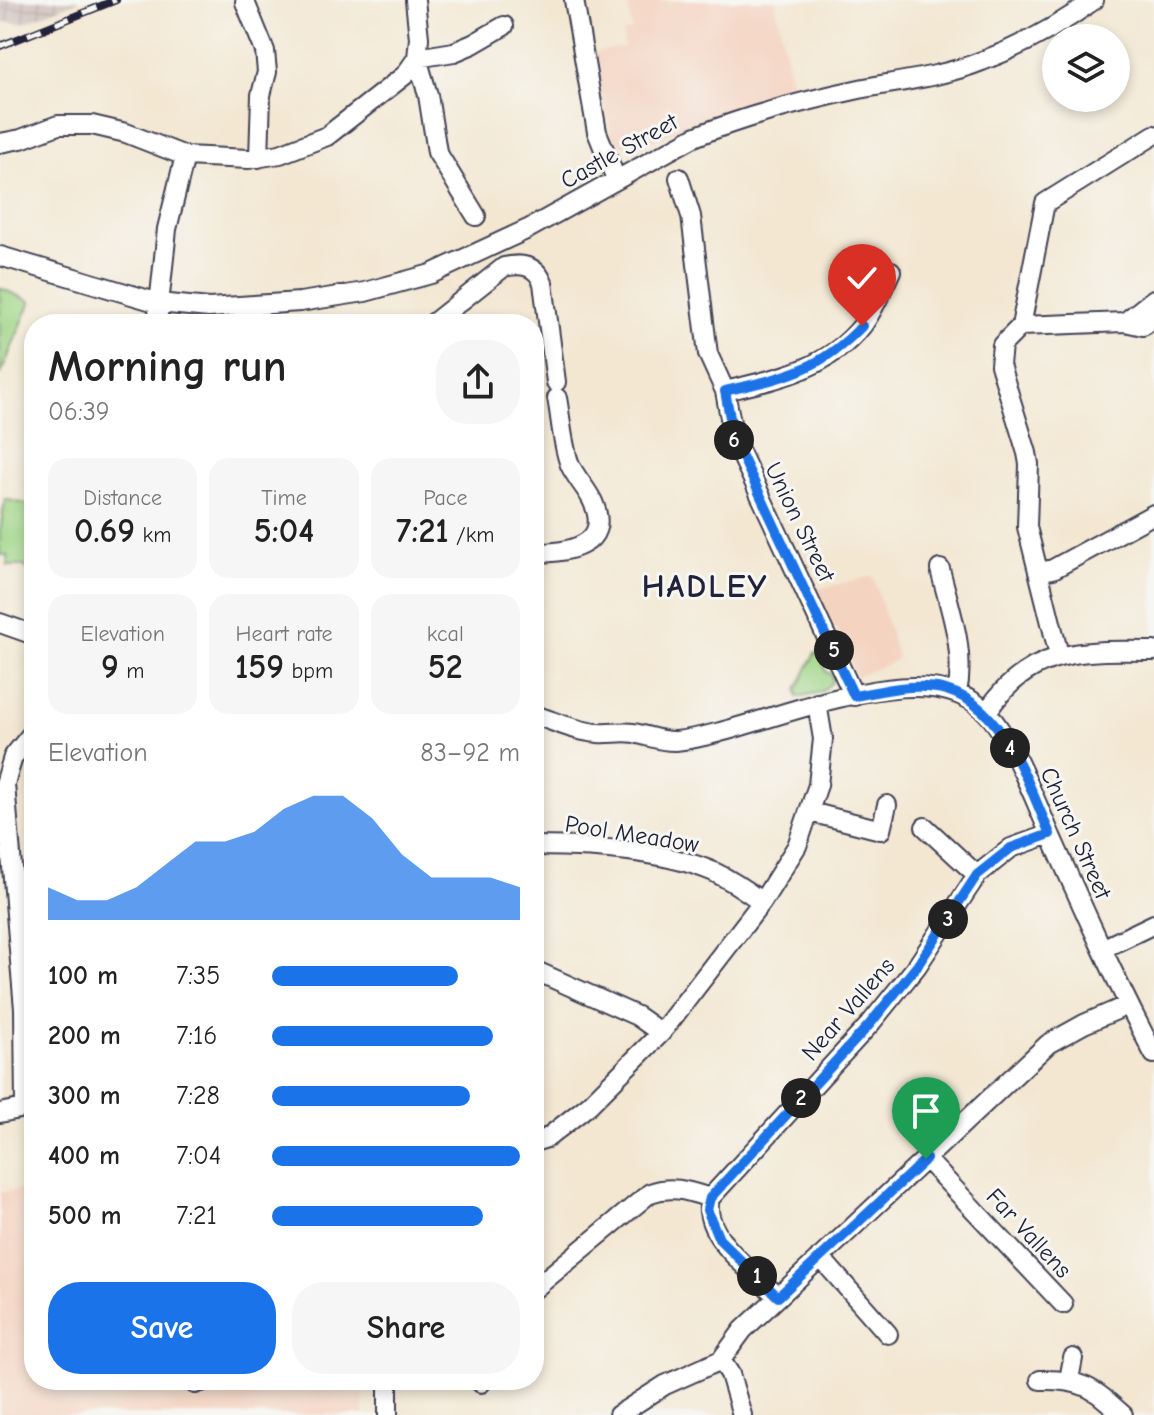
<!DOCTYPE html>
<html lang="en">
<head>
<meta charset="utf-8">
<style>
  :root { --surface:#fff; --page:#f6f6f6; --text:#222; --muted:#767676; --accent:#1a73e8 }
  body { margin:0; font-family:"Comic Neue",sans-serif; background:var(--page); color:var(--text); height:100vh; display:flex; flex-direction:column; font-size:30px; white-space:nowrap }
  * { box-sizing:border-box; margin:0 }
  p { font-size:26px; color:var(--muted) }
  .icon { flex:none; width:44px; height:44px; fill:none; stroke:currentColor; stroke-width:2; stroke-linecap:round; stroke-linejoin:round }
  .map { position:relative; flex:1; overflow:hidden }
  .details { position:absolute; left:24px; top:314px; width:520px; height:1076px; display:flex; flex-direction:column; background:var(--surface); border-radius:32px; box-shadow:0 4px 12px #0003 }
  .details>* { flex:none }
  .buttons { position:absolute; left:1042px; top:24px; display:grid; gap:16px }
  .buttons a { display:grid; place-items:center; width:88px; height:88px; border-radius:50%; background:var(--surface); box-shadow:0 4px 12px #0003; font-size:40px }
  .pin { position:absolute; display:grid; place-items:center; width:68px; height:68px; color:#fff; margin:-82px -34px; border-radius:50% 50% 50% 0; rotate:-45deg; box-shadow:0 0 8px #0007 }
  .pin .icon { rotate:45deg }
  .km { position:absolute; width:40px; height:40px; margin:-20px; border-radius:50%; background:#222; color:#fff; font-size:22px; line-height:40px; text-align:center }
  .round { display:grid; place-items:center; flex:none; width:84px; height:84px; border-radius:32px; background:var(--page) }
  .headline { display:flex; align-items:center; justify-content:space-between; height:136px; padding:0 24px }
  h1 { font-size:44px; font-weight:700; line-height:60px }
  .metrics { display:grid; grid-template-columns:repeat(3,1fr); gap:12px; height:136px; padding:8px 24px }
  .metrics div { display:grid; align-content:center; border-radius:20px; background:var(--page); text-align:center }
  .metrics b { font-size:34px; font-weight:700 }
  .metrics small { font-size:22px; font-weight:400 }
  .metrics p { font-size:22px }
  .chart { height:224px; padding:16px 24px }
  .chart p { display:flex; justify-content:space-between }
  .chart svg { width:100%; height:144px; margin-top:8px; fill:var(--accent); opacity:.7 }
  .cta { display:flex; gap:16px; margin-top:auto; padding:16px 24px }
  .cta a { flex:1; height:92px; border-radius:32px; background:var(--accent); color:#fff; font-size:32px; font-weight:700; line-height:92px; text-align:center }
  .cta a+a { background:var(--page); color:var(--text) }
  ul { padding:0 24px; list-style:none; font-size:26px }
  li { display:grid; grid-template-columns:128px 96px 1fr; align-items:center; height:60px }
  li i { height:20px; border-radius:10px; background:var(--accent) }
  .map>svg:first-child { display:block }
  .built { fill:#f4d3c0 }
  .industrial { fill:url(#industrial-grid) }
  .grass { fill:#9ed485; stroke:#607b60; stroke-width:2 }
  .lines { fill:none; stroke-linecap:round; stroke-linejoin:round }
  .minor-casing { stroke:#414052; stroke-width:22 }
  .minor { stroke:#fff; stroke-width:18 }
  .rail-casing { stroke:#22223b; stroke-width:8 }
  .rail { stroke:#f6f6f2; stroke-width:5; stroke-dasharray:15; stroke-linecap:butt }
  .route-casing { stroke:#fff; stroke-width:16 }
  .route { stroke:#1a73e8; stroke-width:10 }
  .labels { text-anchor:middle; stroke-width:6; stroke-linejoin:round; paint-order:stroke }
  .street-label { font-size:24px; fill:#22223b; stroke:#f6f6f2 }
  .district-label { font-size:32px; font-weight:bold; letter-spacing:2px; fill:#22223b; stroke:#f6f6f2 }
</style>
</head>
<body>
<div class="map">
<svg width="1154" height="1415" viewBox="0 0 1154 1415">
  <defs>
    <pattern id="industrial-grid" width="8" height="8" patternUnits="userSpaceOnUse" patternTransform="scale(2)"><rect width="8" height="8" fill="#d0c0bc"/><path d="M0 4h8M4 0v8" fill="none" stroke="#b2a5a2"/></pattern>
  </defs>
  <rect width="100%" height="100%" fill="#f6f6f2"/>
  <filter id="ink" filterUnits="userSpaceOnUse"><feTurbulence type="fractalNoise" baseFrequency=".0125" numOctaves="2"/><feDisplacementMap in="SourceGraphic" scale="16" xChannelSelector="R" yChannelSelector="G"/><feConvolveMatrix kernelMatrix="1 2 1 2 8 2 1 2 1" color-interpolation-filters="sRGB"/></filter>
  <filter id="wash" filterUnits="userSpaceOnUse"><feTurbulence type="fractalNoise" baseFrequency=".006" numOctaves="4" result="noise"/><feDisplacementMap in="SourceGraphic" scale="32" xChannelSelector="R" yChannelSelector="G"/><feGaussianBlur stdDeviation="1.8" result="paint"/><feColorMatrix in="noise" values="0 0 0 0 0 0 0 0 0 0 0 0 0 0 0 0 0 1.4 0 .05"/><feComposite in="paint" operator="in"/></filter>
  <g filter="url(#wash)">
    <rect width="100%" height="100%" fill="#f3e7d2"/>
    <path class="built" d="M617,0H775L793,90L635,147L622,145L612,138L592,53L624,47L623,33L632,30L628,5L617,7Z
      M873,576L898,659L856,677L840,636L814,590Z
      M34,1187V1380H192L195,1402L245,1380H363L364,1415H0V1193Z"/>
    <path class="industrial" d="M0,0H79L23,23L0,22Z"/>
    <path class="grass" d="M0,288L31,301L0,376Z
      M5,499L34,506V578L29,577L31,572L24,566H8L7,555H0V532Z
      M815,653L821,655L826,672L831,674L832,682L821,692L798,697L797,690Z"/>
  </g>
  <g filter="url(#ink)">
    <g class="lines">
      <g class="minor-casing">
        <path id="minor" d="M574,0L597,132L616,179
          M245,2L265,51L267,72L261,95L259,158
          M0,143L21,139L58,125H92L126,133L185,156L249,159L280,154L327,136L405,75L417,58L419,38L415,0
          M679,178L691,216L708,354L725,391L734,439L854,696
          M476,216L437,152L428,95L417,58L454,52L473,44L504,26
          M0,256L159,303L209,308L300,302L365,292L431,274L528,229L694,137C748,115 807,100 864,88C902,81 945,76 982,61C1022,46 1060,25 1094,0
          M1125,322L1143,326L1154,319
          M157,324L167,229L185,156
          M432,324L504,267C522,263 536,265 543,283L556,382
          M1021,326L1125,322L1154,299
          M725,391C776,379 827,370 862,326C874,310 882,290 891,271
          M534,553C565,553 613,547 593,502C587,489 576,478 570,465C562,444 561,419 557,398
          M940,569C950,610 966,651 957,693
          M1038,572L1053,569L1154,514
          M0,623L34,635
          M1059,655L1027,527L1029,464L1027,453L1000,365L1002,345L1021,326L1045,203L1154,135
          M987,712C1029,647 1085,650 1154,651
          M534,715C554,721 577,732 598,733C610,734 623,731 634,733C648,736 663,742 676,741C757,733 918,646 985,711C1011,736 1035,801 1050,834C1083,908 1116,982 1154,1054
          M810,812L881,830L887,805
          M925,827L977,875
          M534,846C589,846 663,850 714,872C731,880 747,891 762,902
          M1102,949L1154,924
          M534,970L637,1016L661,1033
          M25,1107L24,1009L5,784L13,757L34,731
          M0,1113L34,1106
          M534,1142L547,1138L589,1105L661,1033L762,902L797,846L818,785L823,739L817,703
          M926,1159L1063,1304
          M820,1257L888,1334
          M534,1289L650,1193C672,1185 688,1191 710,1198
          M778,1297C754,1273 700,1235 710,1198L870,1024L917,966L977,875L1011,848L1050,834
          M721,1360L730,1374L742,1415
          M388,1380V1415
          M481,1380V1383
          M1040,1380C1082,1379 1092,1387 1123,1415
          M1069,1380L1073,1358
          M195,1384L207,1380
          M618,1415L665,1385L721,1360L743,1330L1048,1044L1084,1024L1128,1005"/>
      </g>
      <use href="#minor" class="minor"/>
      <g class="rail-casing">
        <path id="rail" d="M0,46L116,0"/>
      </g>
      <use href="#rail" class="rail"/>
    </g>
  </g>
  <g class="lines" filter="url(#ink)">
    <g class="route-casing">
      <path id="route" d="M862,326C818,372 784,377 725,391L734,439L854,696C878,692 903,685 927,687C1000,690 1025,778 1050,834L1011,848L977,875L917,966L870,1024L710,1198L707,1210L719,1239L778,1297L926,1159"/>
    </g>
    <use href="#route" class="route"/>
  </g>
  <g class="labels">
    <g class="street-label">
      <text transform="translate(619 151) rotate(-29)" y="8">Castle Street</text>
      <text transform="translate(800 522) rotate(64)" y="8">Union Street</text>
      <text transform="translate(1076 833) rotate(66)" y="8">Church Street</text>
      <text transform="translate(632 834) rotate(9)" y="8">Pool Meadow</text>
      <text transform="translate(848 1009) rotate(-49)" y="8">Near Vallens</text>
      <text transform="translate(1029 1233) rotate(47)" y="8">Far Vallens</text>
    </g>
    <g class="district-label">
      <text x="705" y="597">HADLEY</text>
    </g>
  </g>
</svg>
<div class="buttons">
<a><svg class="icon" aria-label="layers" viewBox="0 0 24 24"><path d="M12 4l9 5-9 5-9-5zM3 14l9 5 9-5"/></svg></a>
</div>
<div class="pin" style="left:926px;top:1159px;background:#1e9e55"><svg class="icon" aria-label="arrive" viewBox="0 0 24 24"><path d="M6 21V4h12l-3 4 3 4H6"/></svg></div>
<div class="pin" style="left:862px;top:326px;background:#d93025"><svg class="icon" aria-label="check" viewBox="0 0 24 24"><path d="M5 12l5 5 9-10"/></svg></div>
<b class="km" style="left:757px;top:1276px">1</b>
<b class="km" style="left:801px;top:1098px">2</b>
<b class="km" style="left:948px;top:919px">3</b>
<b class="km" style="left:1010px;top:748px">4</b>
<b class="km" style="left:834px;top:650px">5</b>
<b class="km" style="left:734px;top:440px">6</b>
<section class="details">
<div class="headline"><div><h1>Morning run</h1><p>06:39</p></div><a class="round"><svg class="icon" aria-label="share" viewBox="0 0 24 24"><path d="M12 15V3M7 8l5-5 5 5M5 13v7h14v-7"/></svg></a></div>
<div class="metrics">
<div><p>Distance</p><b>0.69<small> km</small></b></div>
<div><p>Time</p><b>5:04</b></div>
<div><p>Pace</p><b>7:21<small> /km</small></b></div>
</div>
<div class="metrics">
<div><p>Elevation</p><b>9<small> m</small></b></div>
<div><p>Heart rate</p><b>159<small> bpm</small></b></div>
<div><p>kcal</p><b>52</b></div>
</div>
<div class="chart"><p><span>Elevation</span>83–92 m</p>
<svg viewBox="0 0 160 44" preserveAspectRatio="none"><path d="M0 44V34L10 38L20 38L30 34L40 27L50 20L60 20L70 17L80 10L90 6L100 6L110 13L120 24L130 31L140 31L150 31L160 34V44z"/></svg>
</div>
<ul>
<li><b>100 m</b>7:35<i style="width:75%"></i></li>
<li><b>200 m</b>7:16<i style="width:89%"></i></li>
<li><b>300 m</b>7:28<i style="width:80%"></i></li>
<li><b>400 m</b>7:04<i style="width:100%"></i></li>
<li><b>500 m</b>7:21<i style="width:85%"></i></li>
</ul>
<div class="cta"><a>Save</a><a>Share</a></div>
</section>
</div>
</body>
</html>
